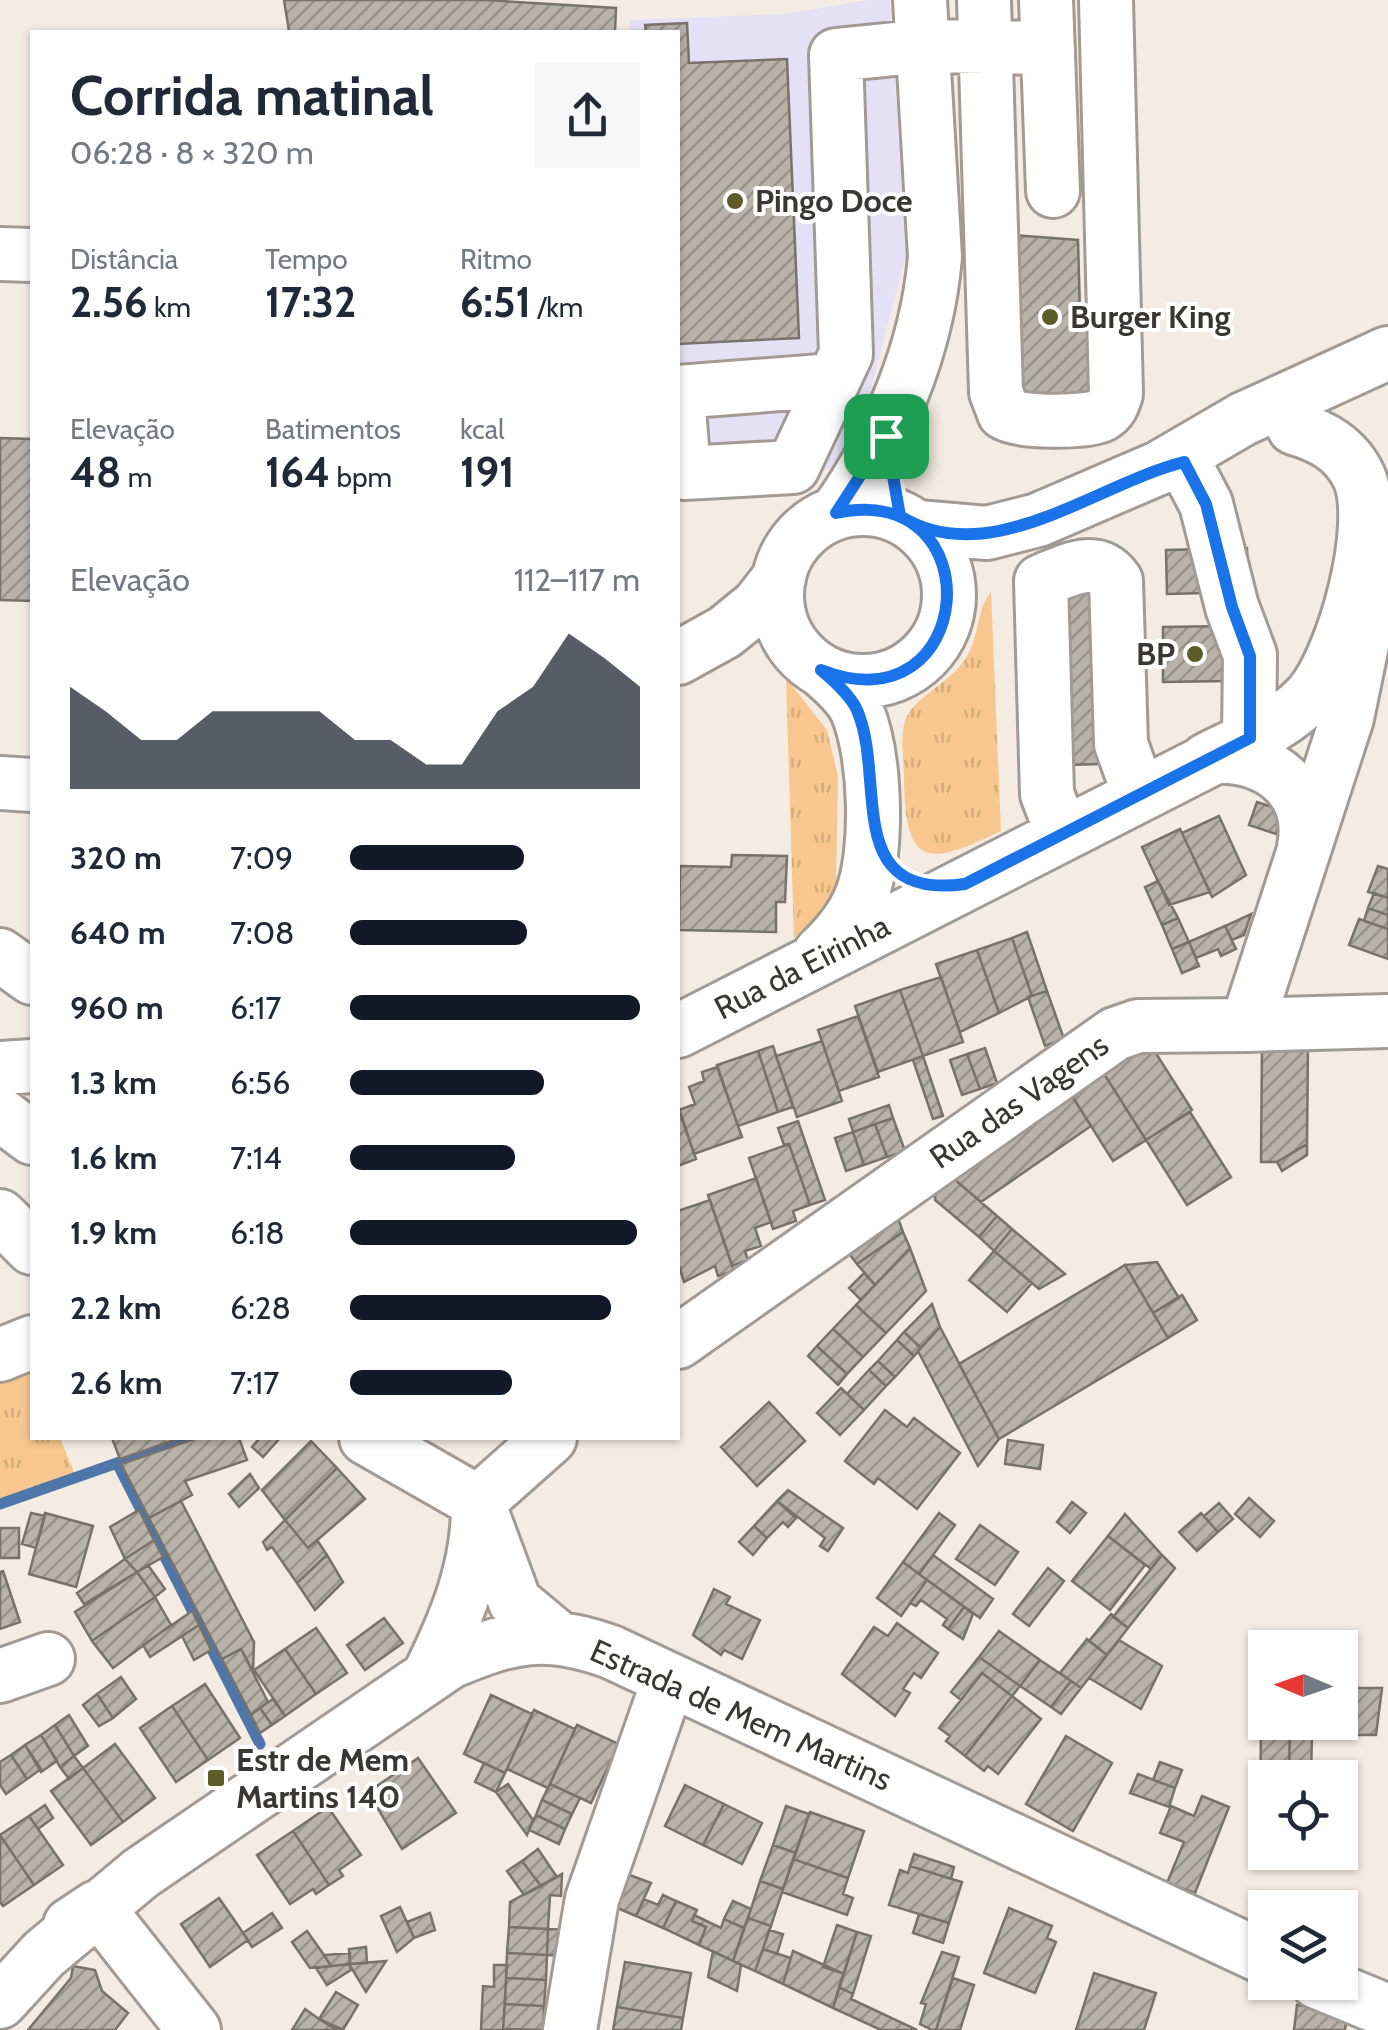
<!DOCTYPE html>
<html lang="pt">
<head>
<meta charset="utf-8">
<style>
  :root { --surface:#fff; --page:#f6f6f7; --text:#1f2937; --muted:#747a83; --accent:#111827 }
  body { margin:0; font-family:Cabin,sans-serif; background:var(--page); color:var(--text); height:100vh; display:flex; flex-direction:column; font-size:38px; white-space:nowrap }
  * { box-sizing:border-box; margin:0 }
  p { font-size:32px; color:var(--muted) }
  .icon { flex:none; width:55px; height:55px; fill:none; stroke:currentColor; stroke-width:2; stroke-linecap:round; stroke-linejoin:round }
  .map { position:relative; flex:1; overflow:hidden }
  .side { position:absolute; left:30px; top:30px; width:650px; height:1410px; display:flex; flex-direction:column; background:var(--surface); border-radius:0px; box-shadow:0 2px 8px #0004 }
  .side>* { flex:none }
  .needle { width:65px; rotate:272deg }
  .fabs { position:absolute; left:1248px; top:1630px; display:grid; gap:20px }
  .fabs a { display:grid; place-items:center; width:110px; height:110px; border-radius:0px; background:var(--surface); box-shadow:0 2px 8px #0004; font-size:50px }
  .pin { position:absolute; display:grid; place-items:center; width:85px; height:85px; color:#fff; margin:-42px; border-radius:20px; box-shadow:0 5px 15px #0006 }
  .round { display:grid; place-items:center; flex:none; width:105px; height:105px; border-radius:0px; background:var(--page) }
  .summary { display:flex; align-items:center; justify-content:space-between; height:170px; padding:0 40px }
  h1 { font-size:55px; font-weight:700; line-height:75px }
  .figures { display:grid; grid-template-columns:repeat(3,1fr); gap:15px; height:170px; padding:10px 40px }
  .figures div { display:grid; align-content:center }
  .figures b { font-size:42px; font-weight:700 }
  .figures small { font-size:28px; font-weight:400 }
  .figures p { font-size:28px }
  .chart { height:280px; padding:20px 40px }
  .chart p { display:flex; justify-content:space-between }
  .chart svg { width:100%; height:180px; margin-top:10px; fill:var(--accent); opacity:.7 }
  ul { padding:0 40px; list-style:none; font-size:32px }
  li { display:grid; grid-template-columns:160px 120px 1fr; align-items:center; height:75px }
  li i { height:25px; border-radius:12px; background:var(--accent) }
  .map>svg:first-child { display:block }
  .commercial { fill:#e4e0f6 }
  .grass { fill:url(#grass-tufts) }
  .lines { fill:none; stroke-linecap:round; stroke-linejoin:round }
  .stream { stroke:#4f76a9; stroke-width:11 }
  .building { fill:url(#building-hatch); stroke:#79726a; stroke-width:2.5 }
  .minor-casing { stroke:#a39b93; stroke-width:58 }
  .minor { stroke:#fff; stroke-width:52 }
  .route-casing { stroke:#fff; stroke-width:20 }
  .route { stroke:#1a73e8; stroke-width:12 }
  .poi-dot { fill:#5d5c29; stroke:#fff; stroke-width:4 }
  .labels { text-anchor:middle; stroke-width:8; stroke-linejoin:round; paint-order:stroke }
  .poi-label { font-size:32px; font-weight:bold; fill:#393633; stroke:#fff; text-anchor:start }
  .street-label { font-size:32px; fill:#393633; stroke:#fff }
</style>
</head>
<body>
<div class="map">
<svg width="1388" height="2030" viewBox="0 0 1388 2030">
  <defs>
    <pattern id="grass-tufts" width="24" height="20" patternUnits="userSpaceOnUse" patternTransform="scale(2.5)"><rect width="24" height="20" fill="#f8c78f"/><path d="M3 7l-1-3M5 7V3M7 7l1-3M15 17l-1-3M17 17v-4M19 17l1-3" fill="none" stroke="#d5ac7c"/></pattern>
    <pattern id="building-hatch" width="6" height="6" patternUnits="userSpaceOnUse" patternTransform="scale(2.5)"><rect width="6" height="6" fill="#b9b2a9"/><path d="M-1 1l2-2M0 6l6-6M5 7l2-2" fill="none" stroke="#97928a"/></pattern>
  </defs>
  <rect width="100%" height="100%" fill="#f4ece3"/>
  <path class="commercial" d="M869,0H890L906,256L869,396L842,462L767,497L678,502V32H630V20L784,14Z"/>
  <path class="grass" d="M991,592L1001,831C927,867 905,868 904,778C904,759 899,733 907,716C918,695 953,681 967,656C979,637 977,608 991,592Z
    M786,678L827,730L838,776L836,885L818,915L794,938Z
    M32,1368V1438H60L75,1475L0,1501V1378Z"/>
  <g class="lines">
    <path class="stream" d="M117,1463L189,1438
      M0,1504L117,1463L260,1744"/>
  </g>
  <path class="building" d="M284,0H485L616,8L615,32L289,31Z
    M687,23L689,63L787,59L799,338L678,344V32H646L645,25Z
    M1012,235L1078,240L1080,314H1086V321L1099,320V349H1087L1088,361H1101V401L1016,394Z
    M0,438L32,439V601L0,600Z
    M1247,548L1248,592L1167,594L1166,550Z
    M1098,580L1104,764L1063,765L1058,581Z
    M1227,626L1228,681L1163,682V627Z
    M1257,802L1284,811L1276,834L1249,825Z
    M1219,816L1246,875L1212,897L1182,833Z
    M1180,829L1210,892L1169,905L1142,847Z
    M732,855L787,856L785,902H776V932L679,930L680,866L731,867Z
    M1378,866L1388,869V898L1368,892Z
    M1158,881L1178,918L1162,925L1145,887Z
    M1374,893L1388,898V915L1368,908Z
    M1368,908L1388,915V929L1364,921Z
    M1251,914L1244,935L1232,940L1225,926Z
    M1178,918L1189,942L1172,949L1162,925Z
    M1359,919L1388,929V959L1349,945Z
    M1225,926L1236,949L1221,956L1218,949L1196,958L1189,942Z
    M1027,932L1047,991L1032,996L1012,938Z
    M1012,938L1032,996L999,1013L977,950Z
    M1189,942L1199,966L1182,973L1172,949Z
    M977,950L999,1013L960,1032L936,964Z
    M941,977L963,1042L923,1056L900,990Z
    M900,990L923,1056L878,1072L855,1006Z
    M1047,991L1064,1039L1045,1046L1028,997Z
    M858,1016L879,1077L839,1091L818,1030Z
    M822,1041L842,1101L797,1117L776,1056Z
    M1150,1044L1192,1110L1146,1140L1099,1066Z
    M1262,1044H1308L1307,1144L1277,1162H1261Z
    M773,1046L793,1107L778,1112L758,1051Z
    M985,1048L997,1083L980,1089L967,1054Z
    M758,1051L778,1112L738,1126L717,1065Z
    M967,1054L980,1089L962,1095L950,1060Z
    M923,1056L943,1116L933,1119L913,1060Z
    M1099,1066L1146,1140L1113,1161L1067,1088Z
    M717,1067L742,1137L694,1154L679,1110L695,1104L689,1087L704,1081L702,1072Z
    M1067,1088L1091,1126L981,1202L946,1172Z
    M889,1105L893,1118L853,1132L849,1119Z
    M678,1106L696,1159L678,1166Z
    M1190,1112L1231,1177L1187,1205L1146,1140Z
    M893,1118L905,1151L887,1157L875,1124Z
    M798,1121L825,1200L810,1205L789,1144L784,1145L778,1128Z
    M875,1124L887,1157L864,1165L853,1132Z
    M853,1132L864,1165L846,1171L835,1138Z
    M789,1144L810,1205L793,1211L796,1221L773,1229L749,1158Z
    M1307,1144V1155L1282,1171L1277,1162Z
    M946,1172L997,1216L979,1237L935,1200L936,1178Z
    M756,1178L771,1222L755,1228L761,1246L745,1251L748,1260L732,1266L708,1195Z
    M710,1200L734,1271L718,1276L715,1266L684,1282L678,1263V1211Z
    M894,1207L903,1232L857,1264L842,1244Z
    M997,1216L1012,1229L994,1251L979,1237Z
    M1012,1229L1065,1274L1039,1289L994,1251Z
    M903,1232L910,1248L875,1285L857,1264Z
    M910,1248L926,1291L886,1333L856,1305Z
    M994,1251L1032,1283L1007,1312L969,1280Z
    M1157,1262L1179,1298L1153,1313L1125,1265Z
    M1125,1265L1168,1338L999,1439L959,1364Z
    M864,1273L875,1285L861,1300L849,1288Z
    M1182,1295L1197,1320L1168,1338L1153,1313Z
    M932,1304L940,1327L921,1348L904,1332Z
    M856,1305L886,1333L863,1357L833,1329Z
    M940,1327L999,1439L978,1466L918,1351Z
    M833,1329L863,1357L847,1374L817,1346Z
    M904,1332L921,1348L914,1356L897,1340Z
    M897,1340L914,1356L895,1377L878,1361Z
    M817,1346L847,1374L838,1385L808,1356Z
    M878,1361L895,1377L886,1386L869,1370Z
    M869,1370L886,1386L864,1410L847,1394Z
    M841,1388L864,1410L840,1435L817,1413Z
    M769,1402L805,1441L757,1486L721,1447Z
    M885,1410L907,1427L914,1418L960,1453L917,1509L878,1478L874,1484L845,1461Z
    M112,1438H181L120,1459Z
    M197,1438H239L247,1460L185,1481L192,1495L149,1518L121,1464Z
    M260,1438H280L263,1457L252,1447Z
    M1008,1440L1043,1445L1040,1469L1005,1464Z
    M311,1441L337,1468L285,1520L262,1490Z
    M337,1468L365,1499L308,1548L285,1520Z
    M250,1474L259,1488L239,1507L229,1494Z
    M788,1490L843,1528L828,1551L820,1546L825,1538L777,1501Z
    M1249,1498L1274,1521L1260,1537L1235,1514Z
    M181,1501L254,1642L253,1671L241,1649L222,1659L149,1518Z
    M777,1501L796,1518L788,1527L783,1522L767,1538L754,1526Z
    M1072,1502L1086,1513L1070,1533L1057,1522Z
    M1219,1503L1233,1519L1218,1532L1204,1516Z
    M139,1510L154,1540L125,1559L110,1527Z
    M31,1513L45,1516L36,1548L22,1544Z
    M45,1513L93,1526L76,1587L29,1574Z
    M939,1513L955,1525L919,1574L903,1562Z
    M1201,1513L1218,1532L1197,1551L1179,1532Z
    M1125,1514L1162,1555L1151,1569L1108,1536Z
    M285,1520L308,1548L317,1540L327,1555L297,1583L272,1547L267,1550L263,1542Z
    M980,1525L1018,1552L995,1585L956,1559Z
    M754,1526L767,1538L753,1555L739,1542Z
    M0,1528H19V1558H0Z
    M1108,1536L1145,1565L1110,1610L1072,1581Z
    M154,1540L163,1557L137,1572L125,1559Z
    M327,1555L343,1582L315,1610L297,1583Z
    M933,1555L993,1599L980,1618L919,1574Z
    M1162,1555L1175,1568L1128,1628L1113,1617Z
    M125,1559L137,1572L84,1604L77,1593Z
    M903,1562L927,1580L901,1616L877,1598Z
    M148,1565L165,1589L155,1597L137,1572Z
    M1048,1568L1064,1581L1029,1626L1013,1614Z
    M3,1571L20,1622L0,1629V1572Z
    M137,1572L155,1597L92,1641L75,1612Z
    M927,1580L964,1607L948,1629L943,1625L947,1619L921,1600L916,1606L910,1603Z
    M714,1589L730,1597L726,1604L760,1620L742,1659L724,1650L721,1655L693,1635Z
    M155,1597L171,1625L113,1668L92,1641Z
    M964,1607L973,1614L963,1639L948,1629Z
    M192,1611L199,1625L150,1657L143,1645Z
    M1111,1614L1128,1628L1107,1655L1089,1641Z
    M384,1618L403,1643L365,1670L347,1645Z
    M897,1623L938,1653L921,1678L914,1673L903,1689L910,1693L895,1716L842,1674L874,1627L888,1636Z
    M199,1625L211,1650L194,1660L182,1636Z
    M316,1628L347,1673L316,1694L285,1649Z
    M999,1631L1040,1660L1020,1686L979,1657Z
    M1087,1639L1107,1655L1081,1688L1060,1673Z
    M1119,1640L1162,1666L1141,1709L1089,1678Z
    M241,1649L268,1702L251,1715L222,1659Z
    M285,1649L316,1694L285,1716L254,1670Z
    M979,1657L1020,1686L1012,1696L982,1673L961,1700L951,1692Z
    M1040,1660L1071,1681L1051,1707L1020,1686Z
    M982,1673L1012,1696L965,1756L946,1741L950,1736L939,1728Z
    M121,1677L136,1699L113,1718L97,1694Z
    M1071,1681L1081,1688L1061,1714L1051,1707Z
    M205,1684L240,1738L208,1760L172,1706Z
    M1254,1684L1265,1685V1714H1254Z
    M1340,1688H1382L1376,1735H1358L1340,1711Z
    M97,1694L113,1718L99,1726L83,1705Z
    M491,1695L532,1714L505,1773L464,1754Z
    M1012,1696L1041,1719L998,1774L988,1766L984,1771L965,1756Z
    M273,1699L285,1716L272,1725L260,1708Z
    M172,1706L208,1760L176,1782L140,1728Z
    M260,1708L272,1725L260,1733L251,1715Z
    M534,1710L575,1729L548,1788L507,1769Z
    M1254,1714H1265V1722H1290L1289,1778H1265V1803L1260,1802L1261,1732H1254Z
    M69,1715L88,1746L74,1756L55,1725Z
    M1290,1722H1317L1316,1733H1312L1311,1778H1289Z
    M55,1725L74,1756L60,1767L41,1735Z
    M577,1725L619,1744L591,1803L550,1784Z
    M41,1735L57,1761L41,1772L25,1745Z
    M1066,1736L1112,1763L1073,1831L1026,1804Z
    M115,1744L155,1798L123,1822L83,1768Z
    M25,1745L41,1769L27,1779L11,1755Z
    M11,1755L27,1779L6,1794L0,1785V1762Z
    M74,1756L83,1768L69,1779L60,1767Z
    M418,1758L456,1813L402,1849L368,1792Z
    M1160,1762L1182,1770L1175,1788L1153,1780Z
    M484,1763L505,1773L496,1792L475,1782Z
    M83,1768L123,1822L91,1845L51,1791Z
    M1138,1774L1175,1788L1169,1807L1130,1793Z
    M508,1784L533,1820L527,1835L496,1792Z
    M550,1784L580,1798L572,1814L542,1800Z
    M685,1785L724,1804L703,1845L665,1826Z
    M1202,1796L1229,1807L1195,1893L1167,1883L1184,1842L1160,1833L1171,1806L1194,1816Z
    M542,1800L572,1814L565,1829L536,1815Z
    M724,1804L762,1823L742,1864L703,1845Z
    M45,1805L53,1818L38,1829L29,1816Z
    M786,1806L809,1814L796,1853L773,1845Z
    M328,1807L361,1855L339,1870L343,1876L329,1885L293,1831Z
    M810,1812L864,1831L848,1878L793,1859Z
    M536,1815L565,1829L559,1844L529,1830Z
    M29,1816L63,1865L34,1885L0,1835Z
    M293,1831L329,1885L316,1894L313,1889L290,1904L257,1855Z
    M0,1835L34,1885L3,1906L0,1902Z
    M773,1845L796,1853L783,1889L760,1881Z
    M538,1849L557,1877L541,1886L522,1861Z
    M914,1854L954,1867L951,1879L910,1866Z
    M793,1859L848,1878L843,1894L853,1898L847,1915L782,1892Z
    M522,1861L541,1886L524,1895L507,1871Z
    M910,1866L962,1882L949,1923L889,1905L900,1870L908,1873Z
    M619,1871L651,1883L636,1916L608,1904Z
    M562,1874L561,1896L550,1895L548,1929L509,1927L510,1902Z
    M760,1881L783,1889L771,1926L748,1918Z
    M663,1895L676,1901L663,1928L636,1916L644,1899L658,1905Z
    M219,1898L248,1940L210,1967L181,1924Z
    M676,1901L697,1910L692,1921L706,1927L699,1945L663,1928Z
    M733,1901L751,1909L744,1928L724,1919Z
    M400,1907L414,1938L397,1952L381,1916Z
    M1009,1908L1052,1926L1047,1938L1056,1942L1035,1993L984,1973Z
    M272,1913L282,1928L252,1947L243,1933Z
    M430,1913L435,1930L414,1938L407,1922Z
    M919,1914L949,1923L943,1943L913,1933Z
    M694,1915L721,1928L724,1919L744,1928L733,1961L699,1945L706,1927L692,1921Z
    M748,1918L771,1926L755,1971L733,1961Z
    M837,1925L857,1932L844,1974L823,1967Z
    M509,1927L548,1929L547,1955L507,1953Z
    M548,1929L573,1930L568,1956L547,1955Z
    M769,1930L783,1934L777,1954L763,1949Z
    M307,1931L324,1955L331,1966L310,1968L292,1942Z
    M857,1932L871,1936L853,1994L839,1987Z
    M366,1947L367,1963L350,1964L349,1949Z
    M763,1949L791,1958L783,1984L755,1971Z
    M713,1951L741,1965L737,1991L708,1977Z
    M793,1951L844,1974L833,2008L783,1984Z
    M942,1952L959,1957L936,2030H932L920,2024L926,2004L921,2003Z
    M350,1953V1964L331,1966L324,1955Z
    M507,1953L547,1955L546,1980L506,1978Z
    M386,1961L366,1992L349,1964H350Z
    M625,1962L691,1973L683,2018L617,2007Z
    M349,1964L351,1970L327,1985L316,1968Z
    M494,1965H507L503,2030H481L483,1986L494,1987Z
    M73,1966L95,1970L102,1991L128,2013L115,2030H28L71,1978Z
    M1094,1973L1156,1993L1144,2030H1076Z
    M506,1978L546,1980L544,2006L505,2004Z
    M953,1978L974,1985L960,2030H936Z
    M839,1987L853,1994L851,1999L917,2030H881L833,2008Z
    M336,1992L358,2005L343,2030L319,2019Z
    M505,2004L544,2006L543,2030L503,2029Z
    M1297,2005L1348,2012L1345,2030H1294Z
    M617,2007L683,2018L681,2030H613Z
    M305,2009L319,2019L337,2030H292Z"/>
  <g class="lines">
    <g class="minor-casing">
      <path id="minor" d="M984,0L996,392L1004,413C1017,423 1087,423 1102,415C1111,410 1113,403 1116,394L1106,0
        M1046,0L1053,191
        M0,254L32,255
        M678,392L834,380
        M678,395L684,473L793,467L846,354L836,55L924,46L1048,48
        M1184,462L1206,504L1232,607L1250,655L1249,737
        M777 595a86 86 0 1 1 172 0a86 86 0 1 1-172 0Z
        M836,513C889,438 927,350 935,257L920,0
        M918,527L987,533L1038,520L1159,468L1243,419L1388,353
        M678,658L725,632L758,605L779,578
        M1206,760C1241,742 1283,726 1310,696C1344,657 1380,525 1359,477C1346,449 1322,436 1294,428
        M0,783L32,785
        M1062,833L1047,794L1041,581C1067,571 1096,553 1116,581L1121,744L1139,794
        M820,953C837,937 852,919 861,897C879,852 876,756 857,711C850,695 834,681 821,670
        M0,955L32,978
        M1247,1025L1388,1021
        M678,1031L1215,757C1269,754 1315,790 1304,847
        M0,1068L32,1066
        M0,1114L32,1138
        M0,1216L32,1248
        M678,1342L1115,1034L1138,1026L1247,1025L1347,718L1388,518
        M0,1355L32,1342
        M366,1438L478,1502
        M482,1513L515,1602L557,1637
        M0,1676L48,1659
        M428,1677C456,1621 479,1566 478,1502L550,1438
        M70,1925L97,1907L194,2030
        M1317,1982L1388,2011
        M0,2002L44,1954L141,1873L450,1662C512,1636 545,1628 611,1652L1265,1958
        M570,2030L592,1899L669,1679"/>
    </g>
    <use href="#minor" class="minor"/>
  </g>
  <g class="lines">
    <g class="route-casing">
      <path id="route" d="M886,436L836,513C995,479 977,731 821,670C834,681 850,695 857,710C887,779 841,901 965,884L1250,738V656L1232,607L1206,504L1184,462C1096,484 990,572 900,516L886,436"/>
    </g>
    <use href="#route" class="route"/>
  </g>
  <g class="poi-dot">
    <circle cx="735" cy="201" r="10"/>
    <circle cx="1050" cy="317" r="10"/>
    <circle cx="1195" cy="654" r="10"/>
    <rect x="206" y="1768" width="20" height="20" rx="5"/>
  </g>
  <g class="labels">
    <g class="poi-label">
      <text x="755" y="212">Pingo Doce</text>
      <text x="1070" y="328">Burger King</text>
      <text x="1175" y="665" text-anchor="end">BP</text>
      <text x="236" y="1771">Estr de Mem<tspan x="236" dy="37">Martins 140</tspan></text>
    </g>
    <g class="street-label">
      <text transform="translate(802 967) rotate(-27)" y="11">Rua da Eirinha</text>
      <text transform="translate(1019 1101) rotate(-35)" y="11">Rua das Vagens</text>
      <text transform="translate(741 1715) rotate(24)" y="11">Estrada de Mem Martins</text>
    </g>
  </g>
</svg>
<div class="fabs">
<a><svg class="needle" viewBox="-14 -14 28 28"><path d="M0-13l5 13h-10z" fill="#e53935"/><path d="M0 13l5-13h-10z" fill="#747a83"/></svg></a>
<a><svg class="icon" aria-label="locate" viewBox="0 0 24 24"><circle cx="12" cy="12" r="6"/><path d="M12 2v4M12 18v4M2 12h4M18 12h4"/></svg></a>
<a><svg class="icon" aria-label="layers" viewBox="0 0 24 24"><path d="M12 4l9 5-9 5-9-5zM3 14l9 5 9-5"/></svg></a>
</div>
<div class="pin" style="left:886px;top:436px;background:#1e9e55"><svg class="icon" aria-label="arrive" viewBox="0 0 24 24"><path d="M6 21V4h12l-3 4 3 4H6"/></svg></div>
<section class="side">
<div class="summary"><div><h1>Corrida matinal</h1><p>06:28 · 8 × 320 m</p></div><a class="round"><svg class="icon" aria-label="share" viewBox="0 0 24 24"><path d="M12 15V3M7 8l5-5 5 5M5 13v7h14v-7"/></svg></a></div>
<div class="figures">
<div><p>Distância</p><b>2.56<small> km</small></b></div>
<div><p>Tempo</p><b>17:32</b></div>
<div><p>Ritmo</p><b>6:51<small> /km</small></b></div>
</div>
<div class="figures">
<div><p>Elevação</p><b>48<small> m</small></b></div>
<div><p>Batimentos</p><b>164<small> bpm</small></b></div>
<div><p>kcal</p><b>191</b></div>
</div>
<div class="chart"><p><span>Elevação</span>112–117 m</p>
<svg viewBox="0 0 160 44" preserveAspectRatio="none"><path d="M0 44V19L10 25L20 32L30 32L40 25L50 25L60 25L70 25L80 32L90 32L100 38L110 38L120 25L130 19L140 6L150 12L160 19V44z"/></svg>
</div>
<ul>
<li><b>320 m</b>7:09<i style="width:60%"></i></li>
<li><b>640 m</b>7:08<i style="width:61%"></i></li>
<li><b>960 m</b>6:17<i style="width:100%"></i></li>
<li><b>1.3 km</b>6:56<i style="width:67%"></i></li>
<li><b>1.6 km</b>7:14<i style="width:57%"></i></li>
<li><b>1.9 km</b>6:18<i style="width:99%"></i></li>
<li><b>2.2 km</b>6:28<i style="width:90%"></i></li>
<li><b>2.6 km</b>7:17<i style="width:56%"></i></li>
</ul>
</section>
</div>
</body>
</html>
